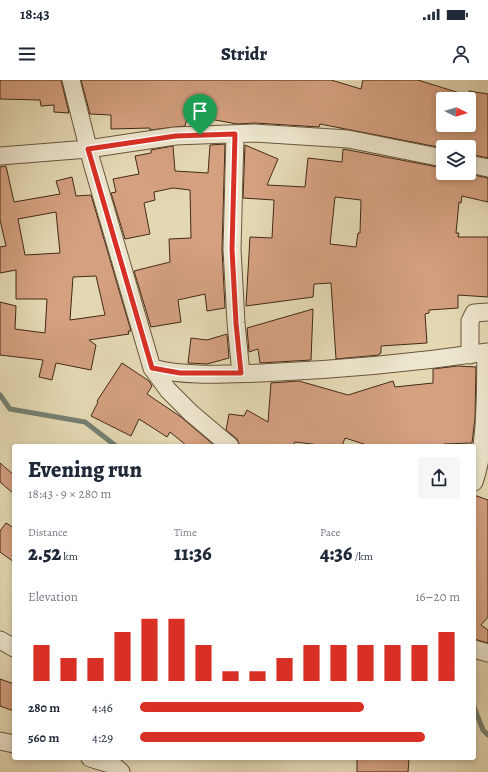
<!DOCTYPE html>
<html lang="en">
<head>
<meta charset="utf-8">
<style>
  :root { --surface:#fff; --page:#f6f6f7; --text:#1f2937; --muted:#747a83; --accent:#d93025 }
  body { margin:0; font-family:Alegreya,serif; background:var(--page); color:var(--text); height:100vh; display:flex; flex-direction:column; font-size:15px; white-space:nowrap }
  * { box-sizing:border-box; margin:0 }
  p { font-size:13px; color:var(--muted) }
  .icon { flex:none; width:22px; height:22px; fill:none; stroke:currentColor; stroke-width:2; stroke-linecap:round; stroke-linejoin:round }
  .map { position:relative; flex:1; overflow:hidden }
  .sheet { position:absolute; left:12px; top:364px; width:464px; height:316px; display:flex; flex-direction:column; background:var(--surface); border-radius:4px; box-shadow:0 2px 6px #0003 }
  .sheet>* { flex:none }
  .needle { width:26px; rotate:95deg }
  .controls { position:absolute; left:436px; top:12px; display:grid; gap:8px }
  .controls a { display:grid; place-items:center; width:40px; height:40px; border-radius:4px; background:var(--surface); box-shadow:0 2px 6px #0003; font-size:20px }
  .pin { position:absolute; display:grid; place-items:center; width:34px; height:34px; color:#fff; margin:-41px -17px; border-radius:50% 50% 50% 0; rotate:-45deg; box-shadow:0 0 4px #0007 }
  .pin .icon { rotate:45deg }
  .round { display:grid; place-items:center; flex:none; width:42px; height:42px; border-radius:4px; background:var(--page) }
  .summary { display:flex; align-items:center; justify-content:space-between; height:68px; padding:0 16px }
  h1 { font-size:22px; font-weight:800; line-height:30px }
  .figures { display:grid; grid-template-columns:repeat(3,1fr); gap:6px; height:68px; padding:4px 16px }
  .figures div { display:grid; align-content:center }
  .figures b { font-size:20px; font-weight:800 }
  .figures small { font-size:11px; font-weight:400 }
  .figures p { font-size:11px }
  .chart { height:112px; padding:8px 16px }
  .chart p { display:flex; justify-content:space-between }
  .chart svg { width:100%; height:72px; margin-top:4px; stroke:var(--accent); stroke-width:6 }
  ul { padding:0 16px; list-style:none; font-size:13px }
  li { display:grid; grid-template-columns:64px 48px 1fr; align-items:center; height:30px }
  li i { height:10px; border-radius:5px; background:var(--accent) }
  .status { display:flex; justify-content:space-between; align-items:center; height:28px; padding:0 20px; background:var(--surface); direction:ltr }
  .status svg { height:11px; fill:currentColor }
  header { display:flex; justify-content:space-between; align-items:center; height:52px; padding:0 16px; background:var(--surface); font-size:18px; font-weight:800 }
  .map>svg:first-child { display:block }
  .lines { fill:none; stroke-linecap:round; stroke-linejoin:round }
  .stream { stroke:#748071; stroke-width:5 }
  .building { fill:#d4a080; stroke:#422a15; fill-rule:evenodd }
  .minor-casing { stroke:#6a563c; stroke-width:19 }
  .minor { stroke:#ede6ce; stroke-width:17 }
  .route-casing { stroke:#fff; stroke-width:8 }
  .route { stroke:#d93025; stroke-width:5 }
</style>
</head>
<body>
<div class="status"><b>18:43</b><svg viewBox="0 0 49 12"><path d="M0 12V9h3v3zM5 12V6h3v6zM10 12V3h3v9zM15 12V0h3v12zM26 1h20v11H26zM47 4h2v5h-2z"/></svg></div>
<header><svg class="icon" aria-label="menu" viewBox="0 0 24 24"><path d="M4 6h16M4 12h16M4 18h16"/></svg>Stridr<svg class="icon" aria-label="person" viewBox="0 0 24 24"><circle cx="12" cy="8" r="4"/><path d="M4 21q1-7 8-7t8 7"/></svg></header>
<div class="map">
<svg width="488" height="692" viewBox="0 0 488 692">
  <rect width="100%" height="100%" fill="#e4d8b3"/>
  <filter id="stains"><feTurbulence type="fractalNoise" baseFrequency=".005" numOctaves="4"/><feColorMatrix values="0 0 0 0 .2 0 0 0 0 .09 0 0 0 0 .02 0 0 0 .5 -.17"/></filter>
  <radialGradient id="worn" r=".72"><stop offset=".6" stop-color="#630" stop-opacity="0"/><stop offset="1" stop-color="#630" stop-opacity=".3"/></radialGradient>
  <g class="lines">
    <path class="stream" d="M0,315L10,329L85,342L116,366
      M474,627L483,650L488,655"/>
  </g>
  <path class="building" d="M0,0H61L69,33L54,32V25L41,26L40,20L0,19Z
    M81,0H331L361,9L363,0H418L469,16V11L488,14V78L469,74V67L443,68L320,44L319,47L255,43L237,44L188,35L185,46L150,50V48L111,49V35L90,34ZM469,17V45H443V19H469Z
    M225,64L222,169L225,228L207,231L205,214L178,220L181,242L151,247L134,191L170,182L169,159L191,158L190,110L173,108L154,112L155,120L144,123L150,154L125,159L111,113L116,112L113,99L139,94L135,76L151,73V70L173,66L175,91L208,93L210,65Z
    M245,65L278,79L267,105L305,107L308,78L342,82L343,69L443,88V93L469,96V94L488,98V122L462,116L461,123L459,122L456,153H459L458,157H488V217L458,215V228L429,230V233L425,234L427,263L381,266V273H380L379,275L336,279L331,203L314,204L313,217L246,226L250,157L272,158L274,120L243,118ZM335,117L361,120L360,153H358L356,167L330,164Z
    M6,86L14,122L60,114L56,101L72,97L76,116L91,115L131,251H128L129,254L89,260L96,265L91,290L56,283L52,300L39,297L43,280L0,275V222L16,226L15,249L45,253L47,219H16V190L0,193V167L6,166L0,140V87ZM56,132L60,173L25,175L18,139ZM96,196L105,235L70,240L73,197Z
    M313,229L311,280L260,283L258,269L249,272L247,248Z
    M227,254L229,278L207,284L188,283L191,258L207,260Z
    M122,283L149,301L152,306L147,314L181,337L215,366H187L170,352L167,357L139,339L131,356L91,336L98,322L97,321Z
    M457,286L476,287L475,338L472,363L444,364L447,366H370L345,358L342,366H328L295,362L293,366H240L237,359L226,350L229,334L244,336L247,330L268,342L271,303L299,301L348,315L393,301L395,307L433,303V289Z
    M0,383L14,395V414L0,402Z
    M474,415L488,420V537L481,545L488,550V563L474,559Z
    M6,443L14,448V482L0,472V451Z
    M0,599L14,604V631L0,626Z
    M357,678L409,679L408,692H357Z"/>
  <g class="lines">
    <g class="minor-casing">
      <path id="minor" d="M71,0L92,83L152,288L168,310L191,333L230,366
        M235,54L232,169L236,243L241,293
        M0,76L88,69L175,56L254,53L348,59L443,78
        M469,84L488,88
        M470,275V241L474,233L488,232
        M152,288C186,297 225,294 261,293C337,290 413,283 488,272
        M474,402C487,365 485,312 486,273
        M0,560L14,568
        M474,569L488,573
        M0,661L14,664
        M90,678L113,685L121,692"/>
    </g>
    <use href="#minor" class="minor"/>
  </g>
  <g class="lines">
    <g class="route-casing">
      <path id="route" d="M235,54L232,169L236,243L241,293H180L152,288L88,69L176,56Z"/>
    </g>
    <use href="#route" class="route"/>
  </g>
  <rect width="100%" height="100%" filter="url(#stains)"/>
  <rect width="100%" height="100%" fill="url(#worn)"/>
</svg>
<div class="controls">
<a><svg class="needle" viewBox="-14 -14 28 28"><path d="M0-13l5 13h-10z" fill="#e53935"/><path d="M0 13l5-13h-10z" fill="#747a83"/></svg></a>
<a><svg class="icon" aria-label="layers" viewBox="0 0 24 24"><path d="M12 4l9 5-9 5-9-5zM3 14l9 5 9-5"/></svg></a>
</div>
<div class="pin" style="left:200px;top:55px;background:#1e9e55"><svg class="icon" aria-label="arrive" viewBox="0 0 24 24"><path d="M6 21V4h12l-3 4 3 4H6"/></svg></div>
<section class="sheet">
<div class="summary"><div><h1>Evening run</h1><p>18:43 · 9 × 280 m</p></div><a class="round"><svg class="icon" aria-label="share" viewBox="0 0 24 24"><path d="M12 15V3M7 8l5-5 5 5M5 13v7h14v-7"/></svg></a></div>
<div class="figures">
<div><p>Distance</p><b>2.52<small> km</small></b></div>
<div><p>Time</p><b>11:36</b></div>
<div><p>Pace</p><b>4:36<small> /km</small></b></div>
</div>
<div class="chart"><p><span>Elevation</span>16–20 m</p>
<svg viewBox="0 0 160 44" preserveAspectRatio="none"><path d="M5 44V22M15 44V30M25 44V30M35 44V14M45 44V6M55 44V6M65 44V22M75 44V38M85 44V38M95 44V30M105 44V22M115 44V22M125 44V22M135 44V22M145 44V22M155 44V14"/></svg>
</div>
<ul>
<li><b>280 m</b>4:46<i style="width:70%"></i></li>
<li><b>560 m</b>4:29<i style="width:89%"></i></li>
</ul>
</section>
</div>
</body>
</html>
